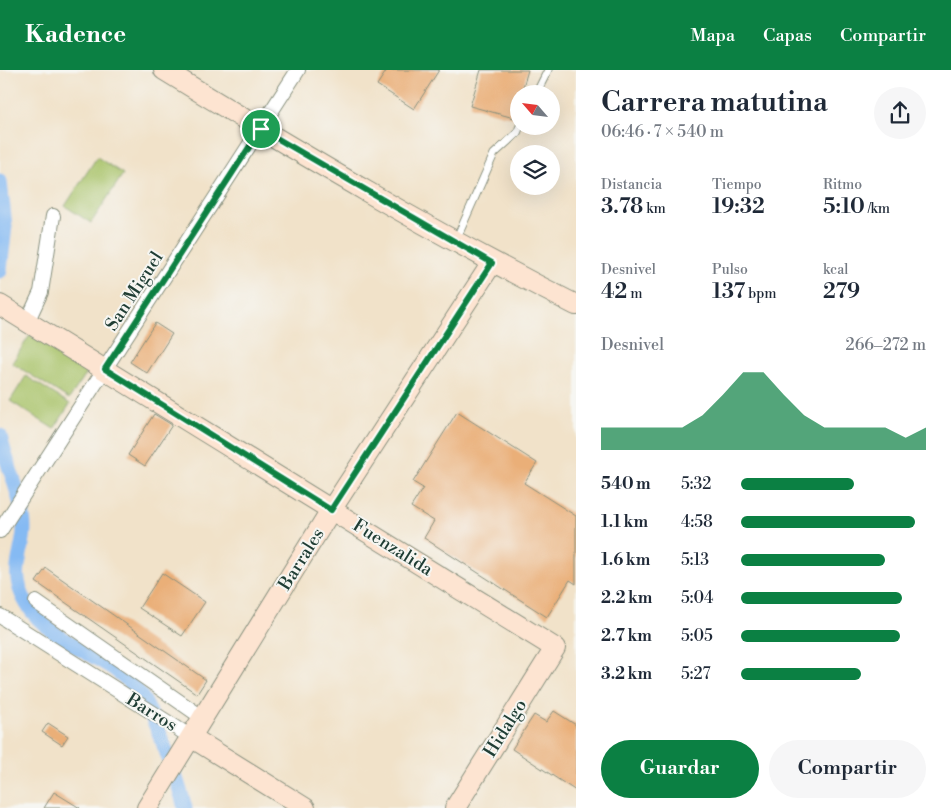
<!DOCTYPE html>
<html lang="es">
<head>
<meta charset="utf-8">
<style>
  :root { --surface:#fff; --page:#f6f6f7; --text:#1f2937; --muted:#747a83; --accent:#0b8043 }
  body { margin:0; font-family:"Libre Bodoni",serif; background:var(--page); color:var(--text); height:100vh; display:flex; flex-direction:column; font-size:19px; white-space:nowrap }
  * { box-sizing:border-box; margin:0 }
  p { font-size:16px; color:var(--muted) }
  .icon { flex:none; width:28px; height:28px; fill:none; stroke:currentColor; stroke-width:2; stroke-linecap:round; stroke-linejoin:round }
  .map { position:relative; flex:1; overflow:hidden }
  .panel { display:flex; flex-direction:column; background:var(--surface); width:375px }
  .panel>* { flex:none }
  .needle { width:32px; rotate:298deg }
  .controls { position:absolute; left:510px; top:15px; display:grid; gap:10px }
  .controls a { display:grid; place-items:center; width:50px; height:50px; border-radius:50%; background:var(--surface); box-shadow:0 5px 20px #0002; font-size:25px }
  .pin { position:absolute; display:grid; place-items:center; width:42px; height:42px; color:#fff; margin:-21px; border:2px solid #fff; border-radius:50%; box-shadow:0 1px 5px #0007 }
  .round { display:grid; place-items:center; flex:none; width:52px; height:52px; border-radius:26px; background:var(--page) }
  .overview { display:flex; align-items:center; justify-content:space-between; height:85px; padding:0 25px }
  h1 { font-size:28px; font-weight:600; line-height:38px }
  .metrics { display:grid; grid-template-columns:repeat(3,1fr); gap:8px; height:85px; padding:5px 25px }
  .metrics div { display:grid; align-content:center }
  .metrics b { font-size:21px; font-weight:600 }
  .metrics small { font-size:14px; font-weight:400 }
  .metrics p { font-size:14px }
  .chart { height:140px; padding:10px 25px }
  .chart p { display:flex; justify-content:space-between }
  .chart svg { width:100%; height:90px; margin-top:5px; fill:var(--accent); opacity:.7 }
  .cta { display:flex; gap:10px; margin-top:auto; padding:10px 25px }
  .cta a { flex:1; height:58px; border-radius:30px; background:var(--accent); color:#fff; font-size:20px; font-weight:600; line-height:58px; text-align:center }
  .cta a+a { background:var(--page); color:var(--text) }
  ul { padding:0 25px; list-style:none; font-size:16px }
  li { display:grid; grid-template-columns:80px 60px 1fr; align-items:center; height:38px }
  li i { height:12px; border-radius:6px; background:var(--accent) }
  header { display:flex; align-items:center; gap:30px; box-sizing:border-box; height:70px; padding:0 25px; background:var(--accent); color:#fff }
  header strong { font-size:24px }
  nav { display:flex; gap:28px; margin-inline-start:auto; font-size:18px }
  main { display:flex; flex:1; min-height:0 }
  .map>svg:first-child { display:block }
  .green { fill:#a9c369; stroke:#64804e }
  .lines { fill:none; stroke-linecap:round; stroke-linejoin:round }
  .canal { stroke:#85baf3; stroke-width:15 }
  .building { fill:#eaaf78 }
  .lane-casing { stroke:#88907e; stroke-width:9 }
  .street-casing { stroke:#88907e; stroke-width:16 }
  .secondary-casing { stroke:#88907e; stroke-width:22 }
  .lane { stroke:#fff; stroke-width:7 }
  .street { stroke:#fff; stroke-width:14 }
  .secondary { stroke:#fde4d1; stroke-width:20 }
  .route-casing { stroke:#fff; stroke-width:10 }
  .route { stroke:#0b8043; stroke-width:6 }
  .labels { text-anchor:middle; stroke-width:4; stroke-linejoin:round; paint-order:stroke }
  .street-label { font-size:18px; fill:#1f3d34; stroke:#f6f6f2 }
</style>
</head>
<body>
<header>
<strong>Kadence</strong>
<nav><a>Mapa</a><a>Capas</a><a>Compartir</a></nav>
</header>
<main>
<div class="map">
<svg width="576" height="738" viewBox="0 0 576 738">
  <rect width="100%" height="100%" fill="#f6f6f2"/>
  <filter id="ink" filterUnits="userSpaceOnUse"><feTurbulence type="fractalNoise" baseFrequency=".02" numOctaves="2"/><feDisplacementMap in="SourceGraphic" scale="10" xChannelSelector="R" yChannelSelector="G"/><feConvolveMatrix kernelMatrix="1 2 1 2 8 2 1 2 1" color-interpolation-filters="sRGB"/></filter>
  <filter id="wash" filterUnits="userSpaceOnUse"><feTurbulence type="fractalNoise" baseFrequency=".0096" numOctaves="4" result="noise"/><feDisplacementMap in="SourceGraphic" scale="20" xChannelSelector="R" yChannelSelector="G"/><feGaussianBlur stdDeviation="1.12" result="paint"/><feColorMatrix in="noise" values="0 0 0 0 0 0 0 0 0 0 0 0 0 0 0 0 0 1.4 0 .05"/><feComposite in="paint" operator="in"/></filter>
  <g filter="url(#wash)">
    <rect width="100%" height="100%" fill="#f1e2c9"/>
    <path class="green" d="M97,87L123,104L91,153L65,136Z
      M30,265L88,301L69,329L12,293Z
      M26,306L70,334L54,359L10,331Z"/>
    <g class="lines">
      <path class="canal" d="M0,111L5,156L0,201
        M0,366C6,393 19,419 23,446C29,480 5,498 27,534C45,564 85,580 114,599C124,606 134,615 141,626C156,650 178,710 185,738"/>
    </g>
    <g id="blocks">
      <path class="building" d="M387,0H439L414,39L377,15Z
        M481,0H528L521,24H519L514,48L470,36Z
        M155,253L172,264L147,303L130,292Z
        M457,342L537,393L524,413L576,446V514L570,510L547,547L424,468L434,451L411,437L423,418L413,412Z
        M154,344L172,355L145,396L128,385Z
        M46,498L206,610L197,624L36,512Z
        M162,503L205,532L182,566L139,538Z
        M554,641L576,655V721L512,679L534,645L546,652Z
        M48,653L68,666L62,675L42,662Z
        M54,722L80,738H44Z"/>
    </g>
  </g>
  <g filter="url(#ink)">
    <use href="#blocks" fill-opacity="0" stroke="#88907e" stroke-width="1"/>
    <g class="lines">
      <g class="lane-casing">
        <path id="lane" d="M536,24L548,0
          M456,170L494,84L517,63L520,56"/>
      </g>
      <g class="street-casing">
        <path id="street" d="M27,252L41,222L53,146
          M0,461L298,0
          M36,532L203,648
          M0,546L191,667"/>
      </g>
      <g class="secondary-casing">
        <path id="secondary" d="M164,0C299,83 435,164 576,235
          M0,235L555,578L455,738
          M191,667L305,738
          M147,738L331,440L492,193"/>
      </g>
      <use href="#lane" class="lane"/>
      <use href="#street" class="street"/>
      <use href="#secondary" class="secondary"/>
    </g>
  </g>
  <g class="lines" filter="url(#ink)">
    <g class="route-casing">
      <path id="route" d="M261,59L492,193L331,440L105,299Z"/>
    </g>
    <use href="#route" class="route"/>
  </g>
  <g class="labels">
    <g class="street-label">
      <text transform="translate(134 221) rotate(-57)" y="6">San Miguel</text>
      <text transform="translate(393 477) rotate(32)" y="6">Fuenzalida</text>
      <text transform="translate(301 489) rotate(-58)" y="6">Barrales</text>
      <text transform="translate(152 642) rotate(32)" y="6">Barros</text>
      <text transform="translate(505 658) rotate(-58)" y="6">Hidalgo</text>
    </g>
  </g>
</svg>
<div class="controls">
<a><svg class="needle" viewBox="-14 -14 28 28"><path d="M0-13l5 13h-10z" fill="#e53935"/><path d="M0 13l5-13h-10z" fill="#747a83"/></svg></a>
<a><svg class="icon" aria-label="layers" viewBox="0 0 24 24"><path d="M12 4l9 5-9 5-9-5zM3 14l9 5 9-5"/></svg></a>
</div>
<div class="pin" style="left:261px;top:59px;background:#1e9e55"><svg class="icon" aria-label="arrive" viewBox="0 0 24 24"><path d="M6 21V4h12l-3 4 3 4H6"/></svg></div>
</div>
<section class="panel">
<div class="overview"><div><h1>Carrera matutina</h1><p>06:46 · 7 × 540 m</p></div><a class="round"><svg class="icon" aria-label="share" viewBox="0 0 24 24"><path d="M12 15V3M7 8l5-5 5 5M5 13v7h14v-7"/></svg></a></div>
<div class="metrics">
<div><p>Distancia</p><b>3.78<small> km</small></b></div>
<div><p>Tiempo</p><b>19:32</b></div>
<div><p>Ritmo</p><b>5:10<small> /km</small></b></div>
</div>
<div class="metrics">
<div><p>Desnivel</p><b>42<small> m</small></b></div>
<div><p>Pulso</p><b>137<small> bpm</small></b></div>
<div><p>kcal</p><b>279</b></div>
</div>
<div class="chart"><p><span>Desnivel</span>266–272 m</p>
<svg viewBox="0 0 160 44" preserveAspectRatio="none"><path d="M0 44V33L10 33L20 33L30 33L40 33L50 27L60 17L70 6L80 6L90 17L100 27L110 33L120 33L130 33L140 33L150 38L160 33V44z"/></svg>
</div>
<ul>
<li><b>540 m</b>5:32<i style="width:61%"></i></li>
<li><b>1.1 km</b>4:58<i style="width:94%"></i></li>
<li><b>1.6 km</b>5:13<i style="width:78%"></i></li>
<li><b>2.2 km</b>5:04<i style="width:87%"></i></li>
<li><b>2.7 km</b>5:05<i style="width:86%"></i></li>
<li><b>3.2 km</b>5:27<i style="width:65%"></i></li>
</ul>
<div class="cta"><a>Guardar</a><a>Compartir</a></div>
</section>
</main>
</body>
</html>
